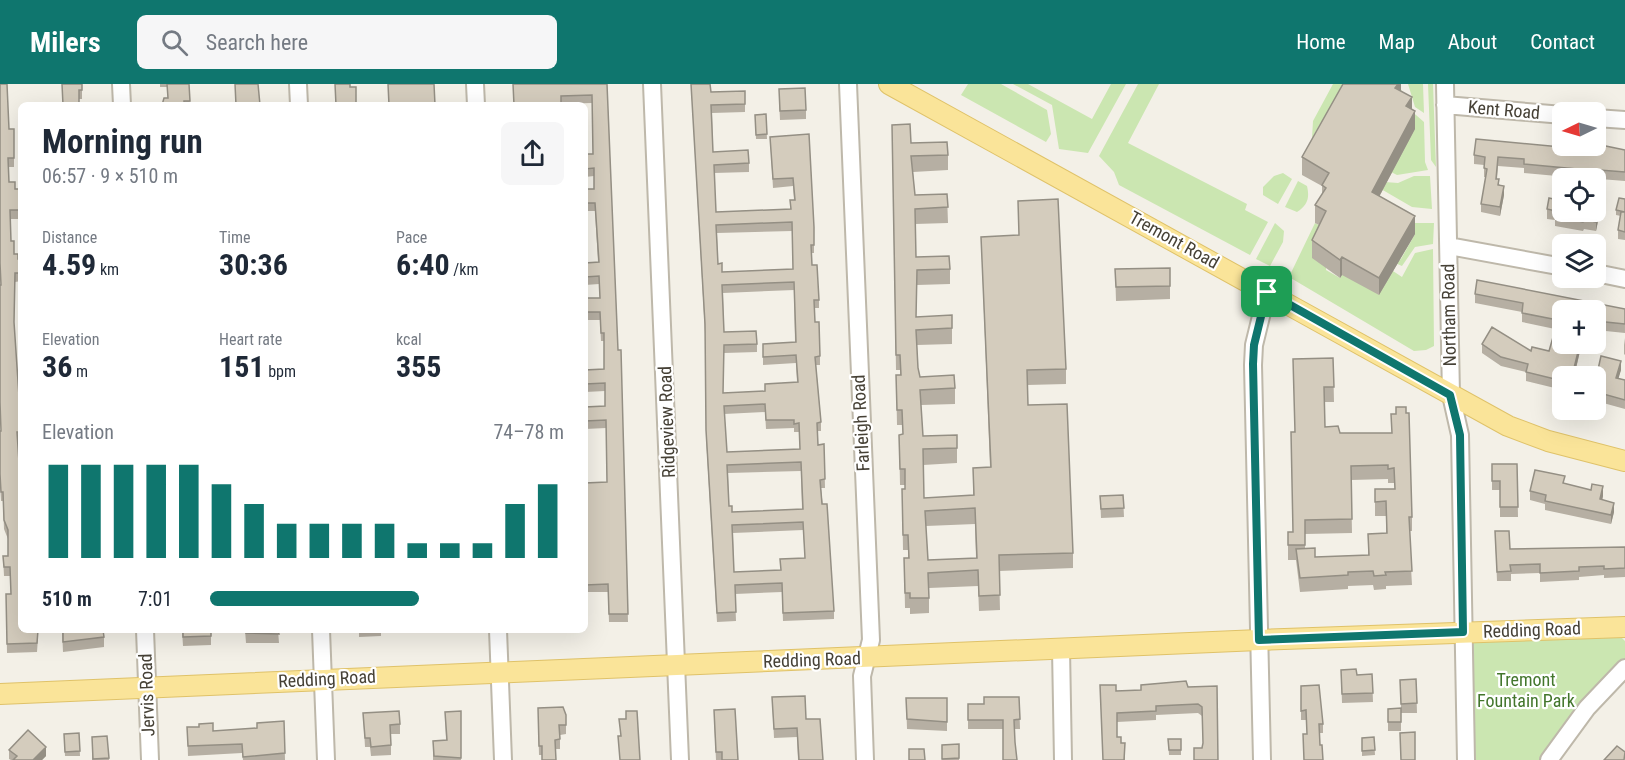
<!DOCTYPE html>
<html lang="en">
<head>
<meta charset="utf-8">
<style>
  :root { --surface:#fff; --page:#f6f6f7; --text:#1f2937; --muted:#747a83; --accent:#0f766e }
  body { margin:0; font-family:"Roboto Condensed",sans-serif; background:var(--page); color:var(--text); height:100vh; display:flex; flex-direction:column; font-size:22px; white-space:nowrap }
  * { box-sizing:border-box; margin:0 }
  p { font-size:20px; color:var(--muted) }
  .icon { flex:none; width:33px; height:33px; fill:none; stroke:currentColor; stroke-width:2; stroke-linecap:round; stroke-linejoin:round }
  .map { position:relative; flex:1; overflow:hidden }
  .drawer { position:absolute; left:18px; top:18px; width:570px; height:531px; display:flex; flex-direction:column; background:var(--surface); border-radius:9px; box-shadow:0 6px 24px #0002 }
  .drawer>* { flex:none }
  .needle { width:39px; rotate:265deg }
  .controls { position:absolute; left:1552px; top:18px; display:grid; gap:12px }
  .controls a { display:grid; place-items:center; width:54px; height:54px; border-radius:9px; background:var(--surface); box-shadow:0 6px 24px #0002; font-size:30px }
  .pin { position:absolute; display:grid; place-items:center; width:51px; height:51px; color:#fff; margin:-26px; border-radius:12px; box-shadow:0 3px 9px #0006 }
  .round { display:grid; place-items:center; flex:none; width:63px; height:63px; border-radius:9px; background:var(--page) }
  .summary { display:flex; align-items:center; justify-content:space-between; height:102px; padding:0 24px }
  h1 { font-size:33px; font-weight:700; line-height:45px }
  .stats { display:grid; grid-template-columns:repeat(3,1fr); gap:9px; height:102px; padding:6px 24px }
  .stats div { display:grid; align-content:center }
  .stats b { font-size:30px; font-weight:700 }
  .stats small { font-size:16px; font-weight:400 }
  .stats p { font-size:16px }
  .chart { height:168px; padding:12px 24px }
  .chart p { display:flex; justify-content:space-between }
  .chart svg { width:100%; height:108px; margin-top:6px; stroke:var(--accent); stroke-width:6 }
  ul { padding:0 24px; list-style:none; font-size:20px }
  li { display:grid; grid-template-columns:96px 72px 1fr; align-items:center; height:45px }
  li i { height:15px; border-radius:8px; background:var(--accent) }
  header { display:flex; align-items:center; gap:36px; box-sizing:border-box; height:84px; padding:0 30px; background:var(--accent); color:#fff }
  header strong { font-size:28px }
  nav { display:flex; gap:33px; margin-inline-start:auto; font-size:21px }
  .search { width:420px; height:54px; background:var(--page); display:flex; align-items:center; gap:15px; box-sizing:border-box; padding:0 21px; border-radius:9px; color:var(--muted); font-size:22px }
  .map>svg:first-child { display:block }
  .green { fill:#cbe6b1 }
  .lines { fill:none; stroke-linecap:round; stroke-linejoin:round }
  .minor-casing { stroke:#beb8aa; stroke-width:20 }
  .major-casing { stroke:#dfc269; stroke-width:22 }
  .minor { stroke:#fff; stroke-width:16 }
  .major { stroke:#fae499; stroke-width:20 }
  .wall { fill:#b6afa3; fill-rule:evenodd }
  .shaded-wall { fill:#948f84 }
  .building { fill:#d4ccbd; stroke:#948f84; stroke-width:1.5; fill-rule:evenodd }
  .route-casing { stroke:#fff; stroke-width:12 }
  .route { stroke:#0f766e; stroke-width:8 }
  .labels { text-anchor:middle; stroke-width:4.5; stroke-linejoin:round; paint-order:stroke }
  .street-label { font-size:18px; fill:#464136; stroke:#fff }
  .park-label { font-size:18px; fill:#43762c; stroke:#fff }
</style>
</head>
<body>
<header>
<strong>Milers</strong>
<div class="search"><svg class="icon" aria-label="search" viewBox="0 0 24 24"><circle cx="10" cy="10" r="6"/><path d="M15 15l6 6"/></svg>Search here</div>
<nav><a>Home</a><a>Map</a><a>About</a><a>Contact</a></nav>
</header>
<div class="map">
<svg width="1625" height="676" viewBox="0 0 1625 676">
  <rect width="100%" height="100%" fill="#f3f0e7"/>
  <path class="green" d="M968,0H1001L1047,26L1051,50L1046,58L961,11Z
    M1013,0H1028L1092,35L1111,0H1126L1088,69L1059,65L1052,21Z
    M1138,0H1159L1128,59L1247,120L1245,126L1268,138L1250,171L1119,101L1114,88L1099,72Z
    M1333,0H1346L1324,39L1321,38L1312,54L1313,37Z
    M1399,0L1408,24L1424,38L1425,78L1428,86L1397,91L1391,88L1406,40Z
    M1408,0H1423L1424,29L1415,23Z
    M1428,0H1433L1436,83L1431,76Z
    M1283,89L1292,95L1278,120L1263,111V103L1274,92Z
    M1414,92H1430L1432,125L1412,123L1381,105L1385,98L1398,99Z
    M1298,97L1307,102C1310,115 1307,121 1297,128L1285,123Z
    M1275,139L1284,147L1283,158L1270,182L1256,175Z
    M1315,139L1326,145V186L1340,194L1342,191L1393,187L1402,193L1415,169L1433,165L1434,262L1426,266L1414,267L1289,193Z
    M1412,139H1434L1433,160L1415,163L1402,182L1395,179L1401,175L1415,150Z
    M1620,552L1625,557V574L1576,626L1540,676H1473L1472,608L1474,605V591L1471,588V563L1474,558Z"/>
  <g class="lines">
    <g class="minor-casing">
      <path id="minor" d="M121,0L122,21
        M298,0L299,21
        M475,0L476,21
        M652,0L680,676
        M848,0L871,556L862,592L865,676
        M1445,0L1451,311L1460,351L1466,676
        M1445,21L1563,31
        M1596,34L1625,36
        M1449,162L1563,183
        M1596,189L1625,195
        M145,546L150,676
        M321,546L326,676
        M498,546L503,676
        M1061,565L1063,676
        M1262,676L1253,281L1254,261L1267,208
        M1549,676L1587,624L1625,584"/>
    </g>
    <g class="major-casing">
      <path id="major" d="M889,0L1508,342L1548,357L1625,377
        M0,610L1259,556L1625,543"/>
    </g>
    <use href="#minor" class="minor"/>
    <use href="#major" class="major"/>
  </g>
  <path class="wall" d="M0,0L9,45H14V83H9V98L15,105H21V135H10L11,157L14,170L18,175H21V197L15,198L14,240L21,342V357H18L21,546L38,553L37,568L7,569L6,510H11L10,492H4L3,472H8V455L4,445L3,417H1L0,399L1,347Z
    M62,0H82V15H79Z
    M160,0H189L190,21H162L168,14L167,3H160Z
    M607,0L618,266H621L628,538H609L608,508H585V399L607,398L606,344L585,345V323L605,322V307L585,308V286L604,285V257H601L600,236H585V214H600L599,200L585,201V179L598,178L595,127H585V105H594V92L585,93V70H593L592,19L513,21Z
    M691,0H710L711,8L745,7V28L712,29L713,68L749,79V88L714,89L716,128L790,125L794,116L793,102L773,104L770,53L809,50L814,143V169H811L812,181L819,216V224H814L815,238L820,272V281H816L821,338V347H818V361L824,360L825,404H821L834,527V535L783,537L782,508L735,510L736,537L717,538L706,354L705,249ZM792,147L793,185L722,188L718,180L717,149ZM794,206L795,258L763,268V281L796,279L797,298L765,307L723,309L724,269L757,268V260L724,248L723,209ZM765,328L766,345L794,344V348H799L800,365L727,368L724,330ZM801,387L802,425L732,428L729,422L728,389ZM803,446L805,474L781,486L734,488L733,449Z
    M1401,0V7L1412,25L1415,45L1379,113L1415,150L1379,211L1342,191L1340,194L1312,174V156L1319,141L1315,139V121L1322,110V102L1302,91V73Z
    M779,15L806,26V35L780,36Z
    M766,30L767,55H756L755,31Z
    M892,41L911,59L948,71V86L913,88L915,111L947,110L948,139L915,140L916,173L950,185V200L917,201L916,233L952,244V260L917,261L918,284L920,293L955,304V320L921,321L923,352L957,364V379L923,381L924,414L973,411V384L990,383L981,153L1066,285V300L1027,301L1028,321L1073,469V484L999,487L1000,526L979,527L978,502L929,504V529L910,530V524H905L904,474H908V466H903L902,405H905V401H900L899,351L903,350L902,341H897L896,291H900V286H896ZM975,440L976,474L928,476L926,442Z
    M1582,65L1625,66V97L1600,95L1599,108H1596V94H1579L1524,89V84L1498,82L1497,95L1504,111L1500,132L1481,128V120L1486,93H1484V81L1474,80V71Z
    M1625,115V156L1618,155V146L1621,132L1616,131V126Z
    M1547,125L1599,132L1596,147L1584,145L1583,147L1555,142V136L1547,135Z
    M1115,185L1170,202V215L1116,217Z
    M1475,210L1625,225V249L1596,246V226H1563V260L1580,267L1576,285L1597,290L1621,286L1618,294L1625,296V325L1596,317V292H1563V306L1526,297V288L1501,282L1482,269V260L1531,267H1549L1555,245L1522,238V228L1475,219Z
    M1625,254V271L1624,270V261Z
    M1333,274L1334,318H1324L1325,343L1340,349H1392L1412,433V447H1409L1412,501L1386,502V505L1374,506L1373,501L1348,502V505L1300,508L1296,476H1288V448H1293L1294,348ZM1388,395V399H1394L1395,405H1375V432H1386V449L1368,450V471L1315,473L1305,465V450L1352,449L1351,396Z
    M1492,380H1517L1518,433H1500V406H1492Z
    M1565,400L1603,412L1602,416L1614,428L1611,440L1545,426V420L1530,416V407Z
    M1123,411L1124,433L1101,434L1100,412Z
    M1495,447L1510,465L1625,463V493L1604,494V491L1579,493V496L1540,498V489L1511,490V497H1497Z
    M62,546L104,553V563L63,568Z
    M182,546H211V561L183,562Z
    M245,546H278L279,559H246Z
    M359,546H381V552L359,553Z
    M441,546H460V547L441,548Z
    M1341,586L1357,591L1372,590L1373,618L1342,619Z
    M1416,595L1417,629H1401V647H1388V625L1401,624L1400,596Z
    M1186,597L1188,603L1217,602L1218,676H1194V664H1202L1203,660L1202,632L1198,629L1156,631V636L1117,638V653H1121V659H1125V676H1103L1100,601H1116V607L1141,606V601Z
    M1301,602L1323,640V649H1320V661L1323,676L1306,636H1301Z
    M772,613L806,635L823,676H798L797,653L774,654Z
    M1019,613L1020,645H968V620H984Z
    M906,614H947V647L907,645Z
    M461,627V676H433V657L446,656L445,628Z
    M363,629L400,640V650H391V671L371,672L370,663H365Z
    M566,631V650L560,651V665H556L542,671H539L538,633Z
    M714,634L738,676H716Z
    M284,637L285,676H243L242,669L188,672L187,643L213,647L257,644Z
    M79,649L80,672H65L64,650Z
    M107,652L109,676H92V653Z
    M1374,653L1375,671L1362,672V654Z
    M1168,655H1181V671H1169Z
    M959,660V676H942V661Z
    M9,666L46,672L42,676H11L9,675Z"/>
  <path class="shaded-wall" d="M1398,0H1401V13L1395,4Z
    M1412,13V31L1406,22Z
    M1415,27V45L1372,126V108Z
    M1504,102V111L1500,132V123Z
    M1599,123V132L1596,147V138Z
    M1415,132V150L1379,211V194Z
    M1342,173V191L1340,194V176Z
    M1580,260V267L1574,292V284Z
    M1621,277V286L1616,303V294Z
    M1603,402V412L1600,425V415Z
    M1614,419V428L1611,440V431Z
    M46,663V672L42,676H33Z"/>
  <path class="building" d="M0,0H7L9,45H14V74H8L9,98H15V105H21V126H10L11,157H14V170H18V175H21V189H15L14,238L21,342V348H17L19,378H21V546H38L37,559L7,560L6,510H11L10,483H4L3,472H8V446L4,436L3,408H1L0,390V347H1L0,318V201H1L0,179Z
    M62,0H82V6H79V21H63Z
    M167,0H189L190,17H184V21H162L164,14H168Z
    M235,0H258L260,21H236Z
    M335,0H350V3H356V21H336Z
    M388,0H434L435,21H389Z
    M513,0H607L618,266H621L628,530H609L608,500L585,501V399L607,398L606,336L585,337V323L605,322V299L585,300V286L604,285V249H601L600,228H585V214H600L599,192L585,193V179L599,178L595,119H585V105H594V84L585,85V70H593L592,11L561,12V21H514Z
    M691,0H710L711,8L745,7V20L711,21L713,68L748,66L749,79L714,81L716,128L791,125L790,116H795L793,94L773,95L770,53L809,50L814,143V161H811L812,181H817L819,216H814L815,238H819L820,272L815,273L821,338L817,339L818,361L824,360L825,395L820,396L822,420H827L834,527L783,529L782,499L735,501L736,528L717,529L706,346L705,240ZM792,138L793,185L722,188V179L718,180L716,141ZM794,198L796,258L763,260V273L796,271L798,298L765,300V307L723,309L724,261L757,260L756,247L724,248L722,201ZM765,320L766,336H794V340L799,339L800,365L727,368L724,322ZM801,378L803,425L732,428V422H729L727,381ZM803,438L805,474L780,475L781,486L734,488L732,441Z
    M1343,0H1398L1395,4L1412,13L1406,22L1415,27L1372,108L1415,132L1379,194L1342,173L1340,176L1312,156L1326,127L1315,121L1326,104L1322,101L1329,89L1302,73Z
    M805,4L806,26L780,27L779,5Z
    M766,30L767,50L756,51L755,31Z
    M910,40L911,59L947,58L948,71L911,72L915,111L947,110L948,123L915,125L916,173L949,172L950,185L917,186L916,233L952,231V244L916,246L918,284L920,293L954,291L955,304L920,306L923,352L957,351V364L923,365L924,414L974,411L973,384L991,383L981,153L1019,151L1018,117L1058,115L1066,285L1027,286L1028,321L1067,320L1073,469L999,471L1000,511L979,512L978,486L928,489L929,514H910V509H905L904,474H909L908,451H903L902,405H905V385H900L899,351L903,350L902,326H897L896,291H901L900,271H896L892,41ZM975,424L977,474L928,476L925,427Z
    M1476,55L1582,65L1583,62H1596V60L1625,66V88L1600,86L1599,99H1596V94H1586L1587,86L1524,80V75L1498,73L1496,95H1499L1498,101L1504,102L1500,123L1481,120L1487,85L1484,84L1485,73L1474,71Z
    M1549,114L1563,117V128H1596V122L1599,123L1596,138L1584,135L1583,138L1555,133L1556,127L1547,125Z
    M1619,114L1625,115V128L1616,126Z
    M1621,128H1625V148L1618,146Z
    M1170,184V202L1116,203L1115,185Z
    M1477,196L1625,225V240L1596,237V226H1563V260H1580L1574,284L1597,290L1601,272L1621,277L1616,294L1625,296V316L1596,308V292H1563V297L1526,288L1528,280L1501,273L1482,260L1492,243L1531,267L1532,263L1549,267L1558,236L1522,229L1523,219L1475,210Z
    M1333,274L1334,303H1324L1325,343L1338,342L1340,349H1392L1391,330H1396V323H1406V329H1409L1412,433H1409L1412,487L1385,488L1386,491L1374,492L1373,487L1348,488V491L1300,494L1296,465L1315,464V473L1369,471L1368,450L1387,449L1386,417L1375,418V405H1395L1394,384L1388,385V381L1351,382L1352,435L1305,436V461H1288V448H1293L1291,348H1295L1293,275Z
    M1492,380H1517L1518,423H1500V397H1492Z
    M1535,386L1565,392L1563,399L1591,406L1592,400L1603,402L1600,415L1614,419L1611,431L1545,417L1546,411L1530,407Z
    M1123,411L1124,424L1101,425L1100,412Z
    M1495,447H1509L1510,465L1625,463V484L1604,485V482L1579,483V487L1540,489V480L1510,481L1511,487L1497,488Z
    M63,546H103L104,553L63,558Z
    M183,546H211V552L183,553Z
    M246,546H278L279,550L246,549Z
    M1356,585L1357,591L1372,590L1373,609L1342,610L1341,586Z
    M1416,595L1417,619L1401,620L1400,596Z
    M1186,597L1188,603L1217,602L1218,676H1194V664H1202L1203,659L1202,623L1198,620L1156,622V627L1117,629V653H1121V659H1125L1124,676H1103L1100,601H1116V607L1141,606V601Z
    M1319,601L1323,640H1319L1320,661H1322L1323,676H1304L1303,650H1307L1306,626L1301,627V602Z
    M805,612L806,635H820L823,676H799L797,644L774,645L772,613Z
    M984,613H1019L1020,635L1014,636L1015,658L1017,676H1003V636H968V620H984Z
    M906,614H947V638L907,635Z
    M563,623L566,631V641H559L560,655L555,656L556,676H542V662H539L538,624Z
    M1401,624V638H1388V625Z
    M735,625L738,676H722V668H716L714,626Z
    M399,627L400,640L390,641L391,661L371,663L370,654H365L363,629Z
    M461,627V674L434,672L433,657L447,656L445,628Z
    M626,627H637L640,676H620L618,652H621L619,635H626Z
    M284,637L285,669L243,673L242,660L188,662L187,643H199V640L213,639V647L257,644V639Z
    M28,646L46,663L33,676H13L17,672L9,666Z
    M1415,648V676H1401L1400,649Z
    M79,649L80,667L65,668L64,650Z
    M107,652L109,674L93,675L92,653Z
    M1374,653L1375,666L1362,667V654Z
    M1168,655H1181V666H1169Z
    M959,660V674L942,675V661Z
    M1617,662L1625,668L1624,676H1604Z
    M909,665H924L925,676H909Z"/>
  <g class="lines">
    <g class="route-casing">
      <path id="route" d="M1267,208L1450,311L1460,351L1463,548L1259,556L1253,280L1254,261Z"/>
    </g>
    <use href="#route" class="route"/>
  </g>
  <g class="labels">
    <g class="street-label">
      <text transform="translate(1504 26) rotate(5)" y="6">Kent Road</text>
      <text transform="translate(1174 156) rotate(29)" y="6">Tremont Road</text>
      <text transform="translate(1449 231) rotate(-91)" y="6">Northam Road</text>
      <text transform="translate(667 338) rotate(-92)" y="6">Ridgeview Road</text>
      <text transform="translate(861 339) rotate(-93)" y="6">Farleigh Road</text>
      <text transform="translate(1532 546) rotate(-2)" y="6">Redding Road</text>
      <text transform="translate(812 576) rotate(-2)" y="6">Redding Road</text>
      <text transform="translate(327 595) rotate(-3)" y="6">Redding Road</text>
      <text transform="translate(147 611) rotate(-92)" y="6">Jervis Road</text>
    </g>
    <g class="park-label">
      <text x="1526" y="602">Tremont<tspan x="1526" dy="21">Fountain Park</tspan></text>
    </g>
  </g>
</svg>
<div class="controls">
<a><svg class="needle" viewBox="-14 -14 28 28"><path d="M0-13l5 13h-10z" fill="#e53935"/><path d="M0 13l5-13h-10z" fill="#747a83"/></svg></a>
<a><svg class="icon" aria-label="locate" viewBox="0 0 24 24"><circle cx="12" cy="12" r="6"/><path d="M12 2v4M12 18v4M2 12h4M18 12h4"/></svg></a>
<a><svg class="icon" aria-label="layers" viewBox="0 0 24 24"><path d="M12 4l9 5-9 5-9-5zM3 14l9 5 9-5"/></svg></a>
<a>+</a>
<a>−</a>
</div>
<div class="pin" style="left:1267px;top:208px;background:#1e9e55"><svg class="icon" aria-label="arrive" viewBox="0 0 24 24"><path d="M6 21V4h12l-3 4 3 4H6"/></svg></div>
<section class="drawer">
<div class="summary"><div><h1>Morning run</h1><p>06:57 · 9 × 510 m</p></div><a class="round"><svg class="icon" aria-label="share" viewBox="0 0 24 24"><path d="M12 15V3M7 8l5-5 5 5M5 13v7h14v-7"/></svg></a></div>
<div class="stats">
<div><p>Distance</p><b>4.59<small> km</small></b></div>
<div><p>Time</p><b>30:36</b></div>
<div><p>Pace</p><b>6:40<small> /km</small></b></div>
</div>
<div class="stats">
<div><p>Elevation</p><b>36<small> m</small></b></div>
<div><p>Heart rate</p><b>151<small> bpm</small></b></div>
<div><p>kcal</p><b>355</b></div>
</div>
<div class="chart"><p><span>Elevation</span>74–78 m</p>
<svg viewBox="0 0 160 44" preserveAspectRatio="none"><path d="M5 44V6M15 44V6M25 44V6M35 44V6M45 44V6M55 44V14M65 44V22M75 44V30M85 44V30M95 44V30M105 44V30M115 44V38M125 44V38M135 44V38M145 44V22M155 44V14"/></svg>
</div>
<ul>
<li><b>510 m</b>7:01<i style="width:59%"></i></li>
</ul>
</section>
</div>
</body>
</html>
